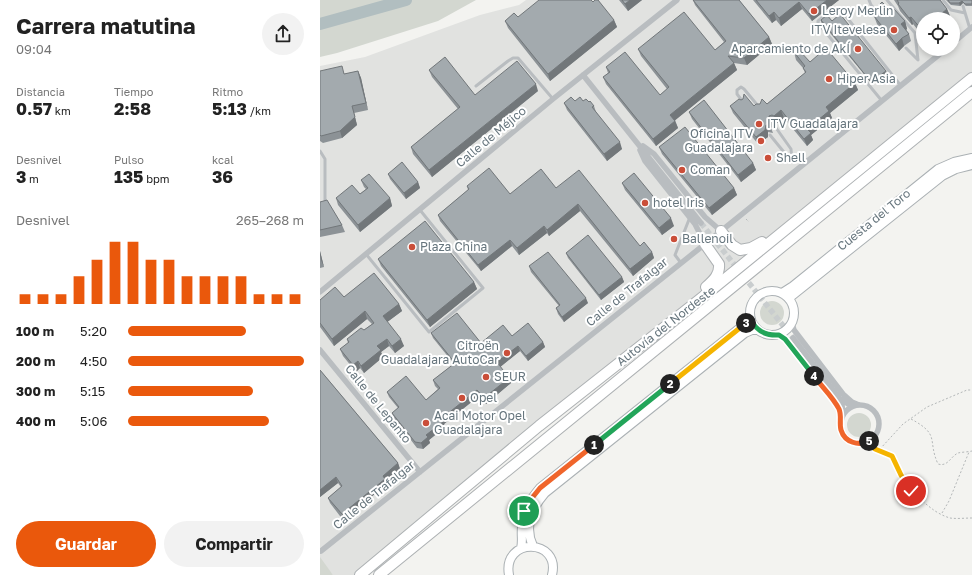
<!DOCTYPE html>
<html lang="es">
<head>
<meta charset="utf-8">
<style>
  :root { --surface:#fff; --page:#f2f2f2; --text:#222; --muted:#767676; --accent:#ea580c }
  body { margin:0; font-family:"Golos Text",sans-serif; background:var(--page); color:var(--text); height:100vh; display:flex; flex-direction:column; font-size:15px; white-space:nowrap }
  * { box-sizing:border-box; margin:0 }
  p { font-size:13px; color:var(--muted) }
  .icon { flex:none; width:22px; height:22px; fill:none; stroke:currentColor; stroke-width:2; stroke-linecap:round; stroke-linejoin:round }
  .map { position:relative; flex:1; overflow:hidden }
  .sheet { display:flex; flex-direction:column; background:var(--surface); width:320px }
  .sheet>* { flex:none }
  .tools { position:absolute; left:596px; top:12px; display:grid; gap:8px }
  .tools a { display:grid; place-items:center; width:44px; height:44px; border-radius:50%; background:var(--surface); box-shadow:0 2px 6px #0003; font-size:20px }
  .pin { position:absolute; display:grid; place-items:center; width:34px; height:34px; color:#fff; margin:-17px; border:2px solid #fff; border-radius:50%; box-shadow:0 1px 4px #0007 }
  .km { position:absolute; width:20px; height:20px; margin:-10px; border-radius:50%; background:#222; color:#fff; font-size:11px; line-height:20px; text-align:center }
  .round { display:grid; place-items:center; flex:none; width:42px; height:42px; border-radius:21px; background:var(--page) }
  .overview { display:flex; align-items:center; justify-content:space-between; height:68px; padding:0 16px }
  h1 { font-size:22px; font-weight:700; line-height:30px }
  .figures { display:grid; grid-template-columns:repeat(3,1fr); gap:6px; height:68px; padding:4px 16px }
  .figures div { display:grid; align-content:center }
  .figures b { font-size:17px; font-weight:700 }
  .figures small { font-size:11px; font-weight:400 }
  .figures p { font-size:11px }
  .chart { height:112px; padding:8px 16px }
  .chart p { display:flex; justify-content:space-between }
  .chart svg { width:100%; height:72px; margin-top:4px; stroke:var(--accent); stroke-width:6 }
  .action { display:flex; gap:8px; margin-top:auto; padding:8px 16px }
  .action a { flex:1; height:46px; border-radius:24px; background:var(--accent); color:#fff; font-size:16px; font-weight:700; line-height:46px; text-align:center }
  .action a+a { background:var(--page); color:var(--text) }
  ul { padding:0 16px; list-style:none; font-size:13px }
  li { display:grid; grid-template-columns:64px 48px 1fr; align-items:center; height:30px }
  li i { height:10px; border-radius:5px; background:var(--accent) }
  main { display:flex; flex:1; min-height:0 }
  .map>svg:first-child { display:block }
  .built { fill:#e1e2e0; fill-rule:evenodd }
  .green { fill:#d3d7d0 }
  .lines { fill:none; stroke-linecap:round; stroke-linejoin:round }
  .river { stroke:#b1bec0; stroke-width:12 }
  .street-tunnel { stroke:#c9cdce; stroke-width:5.5; stroke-dasharray:5.5 3; stroke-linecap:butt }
  .secondary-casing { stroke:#abb1b4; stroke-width:10 }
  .highway-casing { stroke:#adb1b3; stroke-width:12 }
  .path { stroke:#b3b7b8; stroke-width:1; stroke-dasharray:2 2; stroke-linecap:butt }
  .lane { stroke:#b9bdc0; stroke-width:3 }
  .street { stroke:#b9bdc0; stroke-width:5.5 }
  .secondary { stroke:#fff; stroke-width:8 }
  .highway { stroke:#fff; stroke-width:10 }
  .wall { fill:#8c9296 }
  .shaded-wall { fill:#72777a }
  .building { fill:#a3aaae; stroke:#72777a }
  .split-1-casing { stroke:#fff; stroke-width:8 }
  .split-2-casing { stroke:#fff; stroke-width:8 }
  .split-3-casing { stroke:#fff; stroke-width:8 }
  .split-4-casing { stroke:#fff; stroke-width:8 }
  .split-5-casing { stroke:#fff; stroke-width:8 }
  .split-6-casing { stroke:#fff; stroke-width:8 }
  .split-1 { stroke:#f0652b; stroke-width:5 }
  .split-2 { stroke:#22a559; stroke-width:5 }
  .split-3 { stroke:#f5b400; stroke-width:5 }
  .split-4 { stroke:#22a559; stroke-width:5 }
  .split-5 { stroke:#f0652b; stroke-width:5 }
  .split-6 { stroke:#f5b400; stroke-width:5 }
  .poi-dot { fill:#ca4e39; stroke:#fff; stroke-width:1.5 }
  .labels { text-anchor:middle; stroke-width:4; stroke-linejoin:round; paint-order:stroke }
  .poi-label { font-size:12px; fill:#66757d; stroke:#fff; text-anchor:start }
  .street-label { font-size:12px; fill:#66757d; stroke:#fff }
</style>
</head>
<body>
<main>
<section class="sheet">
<div class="overview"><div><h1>Carrera matutina</h1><p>09:04</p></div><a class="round"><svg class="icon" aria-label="share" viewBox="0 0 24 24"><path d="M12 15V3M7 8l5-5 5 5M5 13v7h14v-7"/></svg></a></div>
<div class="figures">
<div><p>Distancia</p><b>0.57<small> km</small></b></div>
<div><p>Tiempo</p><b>2:58</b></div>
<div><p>Ritmo</p><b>5:13<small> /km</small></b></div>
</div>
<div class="figures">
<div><p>Desnivel</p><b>3<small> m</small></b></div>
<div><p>Pulso</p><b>135<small> bpm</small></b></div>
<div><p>kcal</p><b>36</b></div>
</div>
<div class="chart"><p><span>Desnivel</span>265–268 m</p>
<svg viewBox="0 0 160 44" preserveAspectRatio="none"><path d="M5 44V38M15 44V38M25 44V38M35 44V27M45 44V17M55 44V6M65 44V6M75 44V17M85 44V17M95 44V27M105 44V27M115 44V27M125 44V27M135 44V38M145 44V38M155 44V38"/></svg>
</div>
<ul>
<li><b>100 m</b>5:20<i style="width:67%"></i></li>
<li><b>200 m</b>4:50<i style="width:100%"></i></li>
<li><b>300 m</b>5:15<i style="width:71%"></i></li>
<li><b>400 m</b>5:06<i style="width:80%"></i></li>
</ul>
<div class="action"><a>Guardar</a><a>Compartir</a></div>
</section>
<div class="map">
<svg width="652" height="575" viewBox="0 0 652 575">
  <rect width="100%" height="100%" fill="#f3f3f0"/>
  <path class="built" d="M206,0H652V77L37,575H13L0,560V66L45,57L160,15L199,5ZM603,19H633V49H603Z"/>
  <path class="green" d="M0,0H156L118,21L17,53L0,57Z
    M440 313a12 12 0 1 1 24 0a12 12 0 1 1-24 0Z
    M527 425a12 12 0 1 1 24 0a12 12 0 1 1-24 0Z
    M0,557L13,575H0Z"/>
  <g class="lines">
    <path class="river" d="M0,24L86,0"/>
    <path class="street-tunnel" d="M381,223L473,338"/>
    <g class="secondary-casing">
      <path id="secondary" d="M430 313a22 22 0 1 1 44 0a22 22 0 1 1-44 0Z
        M462,293L473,286L618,169L634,162L652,158
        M469,298L622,176L636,169L652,165
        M213,546C204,527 212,508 225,493L425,333L432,330H437
        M201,548C203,541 201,535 202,527C203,511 210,500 220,488L420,328L430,318
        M189,575C182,537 241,538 232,575"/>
    </g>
    <g class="highway-casing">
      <path id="highway" d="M401,231L412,245L420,250L431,248L442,242
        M385,244L399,264C400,274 394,280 386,287
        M40,575L219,426L379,300L652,78
        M59,575L652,92"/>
    </g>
    <path class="path" d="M426,219L429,222
      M591,419C621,435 607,440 618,464C628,467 630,457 638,453C642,452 648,452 652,451
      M550,440L555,449L572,456C582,478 591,493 611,508C616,512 623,516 630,518C637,519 645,518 652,518
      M560,449L583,424L607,407L647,390H652
      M622,513L629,501L649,452"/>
    <path class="lane" d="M549,0L551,5L559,14
      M567,0L595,33L598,60L586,48
      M623,0L631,10L645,13
      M643,6L650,29
      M156,86L188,61L193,58H198L233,99
      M562,101L498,23V21L514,8L521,10L581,86
      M423,102L417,94V90L421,87L424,89L439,107
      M450,135L472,162L471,149L454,125
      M0,151L5,159V204
      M46,254L109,332L163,288L100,210
      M361,263L355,255L370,217"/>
    <path class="street" d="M633,43L652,27
      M263,75L381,223
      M323,146L334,154L385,217L401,231
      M320,150L325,161L375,224L385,244
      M0,292L233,99L357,0
      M472,323L474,330L523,394L532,402L539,405
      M459,335L465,339L516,403L521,418
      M473,338L519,398
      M0,350L100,472
      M521 424a19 19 0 1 1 38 0a19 19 0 1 1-38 0Z
      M523,413L522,405L519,398L528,404L533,406
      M1,551L385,244L626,49"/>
    <use href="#secondary" class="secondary"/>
    <use href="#highway" class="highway"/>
  </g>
  <path class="wall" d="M299,0H322L308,11Z
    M373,0H419L449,37L452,44L427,65L414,63L417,70L355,120L358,128L336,146L286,84L283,77L288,73L286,67L340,95L347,89L321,56L318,49L395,50L404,42L375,5Z
    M433,0H519L492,21L482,9L461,26L456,20L452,23Z
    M574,0H620L627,9L630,16L626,19H603V36L593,24L592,25L580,11L578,6Z
    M626,0H652V6H646L643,3L640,6L631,5Z
    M273,2L294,20L297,27L230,81L188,28L185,21Z
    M557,10H570L585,21L587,29L586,30L589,34L591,41L584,46L579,51L557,24L554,16L558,13Z
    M501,20L512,21L566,71L567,73L552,84L501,22Z
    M474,52L490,62L535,83L538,90L510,113L512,118L491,135L493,140L487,146L464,118L457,123L454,122L452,123V127L451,128L453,133L448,132V137L438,144L413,113L410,106H434L440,104H447L485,73L483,68L476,60Z
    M109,70L155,95L218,91L112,177L93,154L91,147L138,109L112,77Z
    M0,71L25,74L38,71L41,78L48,110L34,113L37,125L22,138L3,143L0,141Z
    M255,101L269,102L274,106L276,112L302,149L287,161L247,110L244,103Z
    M369,112L433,163L436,170L421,182L372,119Z
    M339,147L414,188L417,195L392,215L342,154Z
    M68,174L98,182L100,188L86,199L70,179Z
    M41,180L70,198L72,206L40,232L18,205L16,198L40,194L46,189L44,187Z
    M302,183L354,226L342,235L305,190Z
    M147,186L190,194L236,188L320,246L332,252L334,258L313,276L260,211L229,236L227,233L199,255L192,246L161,271L120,221L118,215L148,190Z
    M0,202L22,225L25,232L0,237Z
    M0,251L4,267L0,268Z
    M246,253L302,277L304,282L281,300L248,258Z
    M58,259L154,282L157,289L110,327L61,266Z
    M209,266L268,303L244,322L238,314L236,308L239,306L211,272Z
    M24,297L79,304L82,311L67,322L84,346L75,353L69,346L61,352L63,357L44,373L40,368L36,372L23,356L20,349L28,343L27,339L44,330L52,324L47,319L14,346L0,327V300Z
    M111,333L161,343L192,336L223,342L225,347L208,361L200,351L180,367L191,383L166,404L159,396L124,424L125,427L109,440L110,443L103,449L97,448L74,418L72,413L78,408L69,397L67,392L106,400L118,389L115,386L113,380L134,364L113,338Z
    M0,370L78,463L80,469L66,480L67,484L23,520L10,503L8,498L21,487L18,483L0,497Z"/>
  <path class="shaded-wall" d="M310,0H322L308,11L305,4Z
    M507,0H519L492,21L489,14Z
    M642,1L643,3L640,6L639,3Z
    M479,2L482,9L461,26L459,18Z
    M627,9L630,16L626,19H615Z
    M454,12L456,20L452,23L449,16Z
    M591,17L593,24L592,25L589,18Z
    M294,20L297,27L230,81L228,74Z
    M585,21L587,29L584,32L581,24Z
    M449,37L452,44L427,65L424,58Z
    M582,38L584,46L579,51L576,44Z
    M414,63L417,70L353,122L350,115Z
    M38,71L41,78L48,110L46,103Z
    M566,71L567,73L552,84L551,82Z
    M535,83L538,90L510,113L512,118L491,135L493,140L487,146L484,139L487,129L506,107Z
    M216,84L218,91L112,177L109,170Z
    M32,106L34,113L37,125L22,138L20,131Z
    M461,110L464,118L457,123L454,116Z
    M449,116L452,123V127L451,128L450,126L447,122Z
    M355,121L358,128L336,146L333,139Z
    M446,125L448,132V137L438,144L436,137Z
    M300,142L302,149L287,161L284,154Z
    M433,163L436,170L421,182L418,175Z
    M98,182L100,188L86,199L84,193Z
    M414,188L417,195L392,215L389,208Z
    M70,198L72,206L40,232L38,225Z
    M258,204L260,211L229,236L227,230Z
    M351,218L354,226L342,235L339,228Z
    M224,226L227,233L199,255L197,248Z
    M190,240L192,246L161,271L158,265Z
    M0,251L4,267L1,260L0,255Z
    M332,252L334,258L313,276L310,269Z
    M302,277L304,282L281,300L279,295Z
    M154,282L157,289L110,327L107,320Z
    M266,298L268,303L244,322L242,317Z
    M79,304L82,311L66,323L63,316Z
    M45,311L47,319L14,346L12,339Z
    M67,339L69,346L61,352L63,357L44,373L41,366L57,346Z
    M81,339L84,346L75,353L72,346Z
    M223,342L225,347L208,361L206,356Z
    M198,346L200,351L179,368L177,362Z
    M38,361L40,368L36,372L33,365Z
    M189,378L191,383L166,404L164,398Z
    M157,390L159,396L124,424L125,427L109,440L110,443L103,449L101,443L106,435L121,419Z
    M78,463L80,469L66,480L67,484L23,520L22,514L63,476Z
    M16,477L18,483L0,497V490Z"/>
  <path class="building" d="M219,0H271L273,2L275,0H278L294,20L228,74L185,21L194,13L198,17Z
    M302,0H310L305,4Z
    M373,0H419L449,37L424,58L408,56L414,63L350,115L355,121L333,139L283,77L290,72L286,67L305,52L340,95L349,87L318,49L364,12L395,50L406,41Z
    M436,0H507L489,14L479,2L459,18L454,12L449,16Z
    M577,0H620L627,9L615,19H603V29L602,30L591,17L589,18L578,4L579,3Z
    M628,0H652V4H645L642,1L639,3H630Z
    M562,2L570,10L573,8L585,21L581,24L589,34L582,38L576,44L554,16L559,13L557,10L559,8V5Z
    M520,14L566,71L551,82L501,20L507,15L512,21Z
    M506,48L535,83L506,107L509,111L487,129L491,133L484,139L461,110L454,116L452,115L449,116V120L447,122L450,126L446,125L445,130L436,137L410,106L419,99L421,100L423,99L424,94L434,106L436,104H440L442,99L447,104L486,72L483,68L485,66L474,52L478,49L490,62Z
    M125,57L155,95L197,61L216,84L109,170L91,147L140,107L109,70Z
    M22,66L24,74L38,71L46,103L32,106L35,117L20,131L1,136L0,135V71Z
    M251,97L255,101L260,97L263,101L266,99L269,102L270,101L274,106L272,107L300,142L284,154L244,103Z
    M384,100L433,163L418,175L369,112Z
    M365,127L414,188L389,208L339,147Z
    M82,162L98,182L84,193L68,174Z
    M169,168L190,194L221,169L236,188L259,170L320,246L324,242L332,252L310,269L258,204L227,230L224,226L197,248L190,240L158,265L118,215L149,189L147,186Z
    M314,173L351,218L339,228L302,183Z
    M49,174L70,198L38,225L16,198L32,185L40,194L48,188L41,180Z
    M7,200L22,225L0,230V202Z
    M105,221L154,282L107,320L58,259Z
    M268,235L302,277L279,295L246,253Z
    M228,252L266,298L242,317L236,308L240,305L209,266Z
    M54,273L79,304L63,316L81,339L72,346L67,339L57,346L61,350L41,366L38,361L33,365L20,349L29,342L27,339L41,328L44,330L54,323L45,311L12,339L0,323V300L15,287L24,297Z
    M137,313L161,343L183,325L192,336L208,323L223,342L206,356L198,346L177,362L189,378L164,398L157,390L121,419L123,422L106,435L108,437L101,443L95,442L72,413L79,407L67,392L86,376L106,400L120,388L113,380L135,363L111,333Z
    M0,370L78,463L63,476L65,479L22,514L8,498L22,486L16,477L0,490Z"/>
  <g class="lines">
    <g class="split-1-casing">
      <path id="split-1" d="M204,511L212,498L220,488L274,445"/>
    </g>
    <g class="split-2-casing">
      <path id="split-2" d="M274,445L350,384"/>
    </g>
    <g class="split-3-casing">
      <path id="split-3" d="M350,384L426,323"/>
    </g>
    <g class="split-4-casing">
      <path id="split-4" d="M426,323L430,318C436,331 445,336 459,335L465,339L494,376"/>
    </g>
    <g class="split-5-casing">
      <path id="split-5" d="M494,376C502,387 513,397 519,409C522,416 519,423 521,430C525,443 539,446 549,441"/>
    </g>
    <g class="split-6-casing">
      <path id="split-6" d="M549,441L555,449L572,456L581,475L591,491"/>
    </g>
    <use href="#split-1" class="split-1"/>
    <use href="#split-2" class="split-2"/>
    <use href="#split-3" class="split-3"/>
    <use href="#split-4" class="split-4"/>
    <use href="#split-5" class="split-5"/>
    <use href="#split-6" class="split-6"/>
  </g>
  <g class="poi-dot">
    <circle cx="494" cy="11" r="4"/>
    <circle cx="574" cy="30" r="4"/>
    <circle cx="538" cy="49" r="4"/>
    <circle cx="509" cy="79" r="4"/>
    <circle cx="439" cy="124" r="4"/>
    <circle cx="441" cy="141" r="4"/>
    <circle cx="448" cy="158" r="4"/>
    <circle cx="362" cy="170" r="4"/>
    <circle cx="325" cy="203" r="4"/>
    <circle cx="354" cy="239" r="4"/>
    <circle cx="92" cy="247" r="4"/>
    <circle cx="187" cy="353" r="4"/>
    <circle cx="166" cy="377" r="4"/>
    <circle cx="142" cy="398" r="4"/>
    <circle cx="106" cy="423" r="4"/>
  </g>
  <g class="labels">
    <g class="poi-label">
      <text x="502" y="15">Leroy Merlin</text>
      <text x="566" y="34" text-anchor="end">ITV Itevelesa</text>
      <text x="530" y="53" text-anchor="end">Aparcamiento de AkÍ</text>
      <text x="517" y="83">Hiper Asia</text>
      <text x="447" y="128">ITV Guadalajara</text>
      <text x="433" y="138" text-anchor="end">Oficina ITV<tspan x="433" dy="14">Guadalajara</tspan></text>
      <text x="456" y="162">Shell</text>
      <text x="370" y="174">Coman</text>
      <text x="333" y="207">hotel Iris</text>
      <text x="362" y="243">Ballenoil</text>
      <text x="100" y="251">Plaza China</text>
      <text x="179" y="350" text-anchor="end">Citroën<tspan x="179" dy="14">Guadalajara AutoCar</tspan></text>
      <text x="174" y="381">SEUR</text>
      <text x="150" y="402">Opel</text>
      <text x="114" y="420">Acai Motor Opel<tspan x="114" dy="14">Guadalajara</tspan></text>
    </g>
    <g class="street-label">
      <text transform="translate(171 137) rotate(-40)" y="4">Calle de Méjico</text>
      <text transform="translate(554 220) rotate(-39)" y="4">Cuesta del Toro</text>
      <text transform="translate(307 292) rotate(-39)" y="4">Calle de Trafalgar</text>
      <text transform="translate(346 326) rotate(-38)" y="4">Autovía del Nordeste</text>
      <text transform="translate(58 404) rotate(51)" y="4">Calle de Lepanto</text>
      <text transform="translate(54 495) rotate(-39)" y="4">Calle de Trafalgar</text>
    </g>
  </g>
</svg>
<div class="tools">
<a><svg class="icon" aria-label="locate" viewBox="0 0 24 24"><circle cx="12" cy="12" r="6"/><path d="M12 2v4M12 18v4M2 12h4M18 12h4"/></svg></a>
</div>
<div class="pin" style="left:204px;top:511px;background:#1e9e55"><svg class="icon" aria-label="arrive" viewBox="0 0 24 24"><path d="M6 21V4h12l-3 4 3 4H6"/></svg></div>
<div class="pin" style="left:591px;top:491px;background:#d93025"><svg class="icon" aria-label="check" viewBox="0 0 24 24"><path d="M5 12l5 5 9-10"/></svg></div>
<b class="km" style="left:274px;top:445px">1</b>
<b class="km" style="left:350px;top:384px">2</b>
<b class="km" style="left:426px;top:323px">3</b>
<b class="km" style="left:494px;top:376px">4</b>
<b class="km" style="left:549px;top:441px">5</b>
</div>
</main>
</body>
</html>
